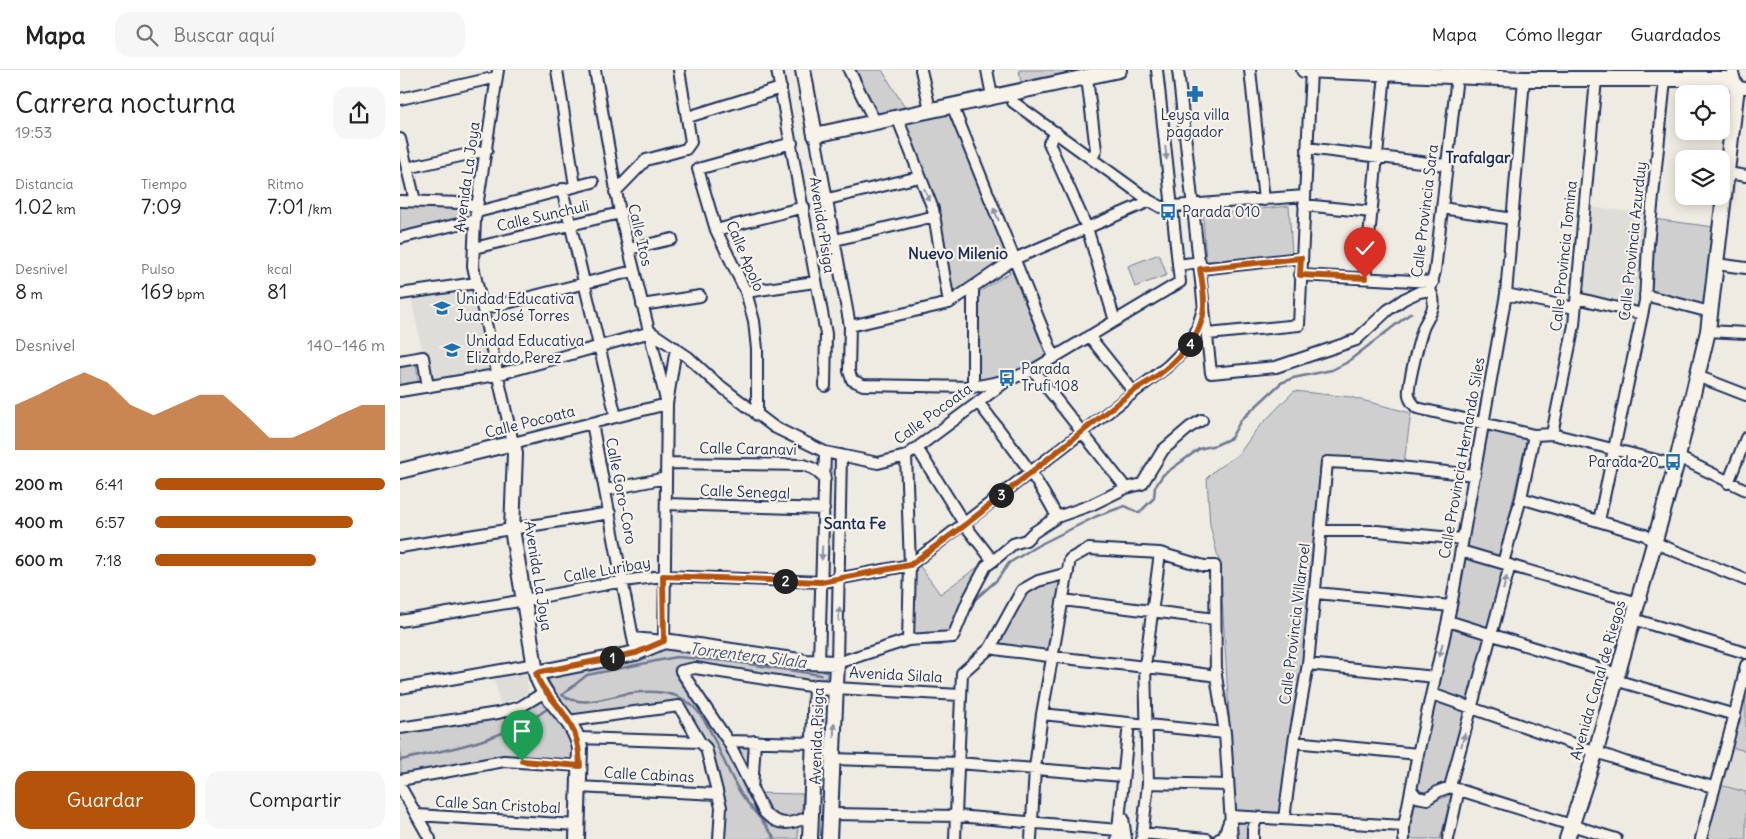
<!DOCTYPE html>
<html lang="es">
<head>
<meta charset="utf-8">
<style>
  :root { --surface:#fff; --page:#f6f6f6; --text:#222; --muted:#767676; --line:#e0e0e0; --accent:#b45309 }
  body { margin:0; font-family:Delius,sans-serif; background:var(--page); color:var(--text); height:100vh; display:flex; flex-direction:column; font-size:19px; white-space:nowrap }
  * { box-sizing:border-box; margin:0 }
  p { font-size:16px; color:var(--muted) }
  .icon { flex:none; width:28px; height:28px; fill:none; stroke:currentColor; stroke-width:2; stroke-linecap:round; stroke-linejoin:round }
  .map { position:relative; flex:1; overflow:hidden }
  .side { display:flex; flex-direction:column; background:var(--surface); width:400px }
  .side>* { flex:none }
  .tools { position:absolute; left:1275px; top:15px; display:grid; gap:10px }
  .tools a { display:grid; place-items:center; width:55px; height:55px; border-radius:10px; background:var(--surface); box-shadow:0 2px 12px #0003; font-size:25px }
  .pin { position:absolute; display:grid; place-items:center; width:42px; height:42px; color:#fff; margin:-51px -21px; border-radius:50% 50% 50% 0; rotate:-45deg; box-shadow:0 0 5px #0007 }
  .pin .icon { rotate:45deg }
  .km { position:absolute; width:25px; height:25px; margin:-12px; border-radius:50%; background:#222; color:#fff; font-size:14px; line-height:25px; text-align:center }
  .round { display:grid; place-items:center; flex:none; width:52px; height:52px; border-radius:15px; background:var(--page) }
  .headline { display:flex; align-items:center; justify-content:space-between; height:85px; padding:0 15px }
  h1 { font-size:28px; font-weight:600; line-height:38px }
  .stats { display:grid; grid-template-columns:repeat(3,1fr); gap:8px; height:85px; padding:5px 15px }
  .stats div { display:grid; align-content:center }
  .stats b { font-size:21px; font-weight:600 }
  .stats small { font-size:14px; font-weight:400 }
  .stats p { font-size:14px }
  .chart { height:140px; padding:10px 15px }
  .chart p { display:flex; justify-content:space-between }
  .chart svg { width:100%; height:90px; margin-top:5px; fill:var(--accent); opacity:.7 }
  .primary-button { display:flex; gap:10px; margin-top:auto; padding:10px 15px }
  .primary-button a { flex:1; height:58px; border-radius:15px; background:var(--accent); color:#fff; font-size:20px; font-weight:600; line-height:58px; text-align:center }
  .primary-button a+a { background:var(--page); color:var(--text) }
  ul { padding:0 15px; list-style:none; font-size:16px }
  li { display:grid; grid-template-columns:80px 60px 1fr; align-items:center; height:38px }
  li i { height:12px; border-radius:6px; background:var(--accent) }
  header { display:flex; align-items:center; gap:30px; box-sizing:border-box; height:70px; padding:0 25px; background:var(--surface); border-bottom:1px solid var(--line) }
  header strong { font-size:24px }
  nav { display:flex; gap:28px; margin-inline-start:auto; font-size:18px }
  .search { width:350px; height:45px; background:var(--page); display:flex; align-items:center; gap:12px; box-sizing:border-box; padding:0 18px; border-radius:15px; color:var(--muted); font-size:19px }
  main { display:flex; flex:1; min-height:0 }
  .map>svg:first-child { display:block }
  .built { fill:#deddd8 }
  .green { fill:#cfcfcf; stroke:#757f96 }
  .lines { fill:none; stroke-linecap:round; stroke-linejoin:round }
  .stream { stroke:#6e7992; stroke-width:2.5 }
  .street-casing { stroke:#1b2f5e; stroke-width:14 }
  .secondary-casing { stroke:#1b2f5e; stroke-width:18 }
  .street { stroke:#f7f3e8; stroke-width:10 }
  .secondary { stroke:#f7f3e8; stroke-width:14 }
  .oneway { fill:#8991a3 }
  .route-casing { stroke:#fff; stroke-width:10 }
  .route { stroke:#b45309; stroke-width:6 }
  .labels { text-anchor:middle; stroke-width:4.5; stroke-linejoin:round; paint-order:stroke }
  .poi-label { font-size:15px; fill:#1b2f5e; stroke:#f7f3e8; text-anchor:start }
  .street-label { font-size:15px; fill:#1b2f5e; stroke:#f7f3e8 }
  .neighbourhood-label { font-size:16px; font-weight:bold; fill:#1b2f5e; stroke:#f7f3e8 }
  .water-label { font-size:16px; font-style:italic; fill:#455478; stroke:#f7f3e8 }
</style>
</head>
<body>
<header>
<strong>Mapa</strong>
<div class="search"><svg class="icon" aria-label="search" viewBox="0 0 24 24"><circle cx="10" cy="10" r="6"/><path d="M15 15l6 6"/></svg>Buscar aquí</div>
<nav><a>Mapa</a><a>Cómo llegar</a><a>Guardados</a></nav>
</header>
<main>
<section class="side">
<div class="headline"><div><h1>Carrera nocturna</h1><p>19:53</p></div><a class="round"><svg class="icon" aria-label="share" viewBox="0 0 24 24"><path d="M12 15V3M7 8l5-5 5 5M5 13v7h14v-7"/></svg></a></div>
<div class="stats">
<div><p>Distancia</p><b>1.02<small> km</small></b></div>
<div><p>Tiempo</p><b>7:09</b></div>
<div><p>Ritmo</p><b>7:01<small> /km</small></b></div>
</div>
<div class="stats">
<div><p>Desnivel</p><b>8<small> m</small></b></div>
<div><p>Pulso</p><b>169<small> bpm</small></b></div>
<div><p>kcal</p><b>81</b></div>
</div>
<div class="chart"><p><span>Desnivel</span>140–146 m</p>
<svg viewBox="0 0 160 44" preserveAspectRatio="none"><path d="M0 44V22L10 17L20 11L30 6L40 11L50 22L60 27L70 22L80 17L90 17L100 27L110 38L120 38L130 33L140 27L150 22L160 22V44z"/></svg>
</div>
<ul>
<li><b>200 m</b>6:41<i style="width:100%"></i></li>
<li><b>400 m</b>6:57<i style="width:86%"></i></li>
<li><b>600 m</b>7:18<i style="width:70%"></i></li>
</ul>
<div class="primary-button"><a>Guardar</a><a>Compartir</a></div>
</section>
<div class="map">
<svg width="1346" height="769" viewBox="0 0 1346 769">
  <rect width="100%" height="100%" fill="#eeebe2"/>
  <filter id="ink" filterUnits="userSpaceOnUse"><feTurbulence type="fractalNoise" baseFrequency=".02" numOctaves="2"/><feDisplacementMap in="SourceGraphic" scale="10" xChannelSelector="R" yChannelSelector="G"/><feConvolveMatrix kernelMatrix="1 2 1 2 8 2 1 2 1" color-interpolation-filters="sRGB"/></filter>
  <g filter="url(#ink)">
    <path class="built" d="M1188,137L1244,143L1238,239L1182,225Z
      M69,218L91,302L29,312L11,228Z
      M121,602L127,605L128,624L100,635L94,607Z
      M1331,677L1346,681V722L1320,715Z"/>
    <path class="green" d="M454,0H482L505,38L477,44Z
      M619,0H681L621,12Z
      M548,42L551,44L607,186L606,190L556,225H551L540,165L539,142L505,60V53Z
      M0,135L56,137L63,139L65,145L61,149L0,164Z
      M889,136L892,184L806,191L803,145Z
      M1253,149L1314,157L1305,238L1249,224Z
      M759,184L767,205L735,217L728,196Z
      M612,201L646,285L621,300L578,310V223Z
      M16,294L19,316L0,319V296Z
      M894,321L950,327L1011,343L1004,393L951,388L921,389L903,588L889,673L880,743L835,741L820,495L810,455L807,408L815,400L839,384L856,360Z
      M1089,358L1127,368L1100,487L1065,477Z
      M1068,487L1104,498L1091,556L1087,559L1054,548L1053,546L1064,492Z
      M582,494L554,560L548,565L514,567V501L519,495L540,524Z
      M661,508L664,511L650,584L599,576C608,556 617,524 639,514C645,511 654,510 661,508Z
      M1054,558L1087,568L1071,631L1040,624L1037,621L1049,560Z
      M281,578L426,595L427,607L412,614L289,593L278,595L274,598C274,612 306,643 315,657C334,685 343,731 369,753C378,760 388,757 398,755V769H322L310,680L280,632L171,645L154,620L146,605L261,579Z
      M1346,623V681L1331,677Z
      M143,631C162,648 171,667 174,691L107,686L1,705L0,662L120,642Z
      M1034,631L1066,641L1046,714L1038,715L1023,724L1016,720Z
      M333,675H351L349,708Z
      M1320,715L1346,722V769H1306Z
      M357,723L403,724L402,738L395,748C374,751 367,739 357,723Z
      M1052,724L1040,769H1009L1015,734H1029Z
      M848,750L849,769H837L836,751Z"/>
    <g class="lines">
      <path class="stream" d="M571,533L597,510L609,493L637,476L697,446L725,436L739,443L754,428L755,417L763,405L799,379L816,375L831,368L841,350L881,313L893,308L932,300L946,293L1011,243
        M521,574L539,575L550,571
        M442,598L462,590
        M0,690C48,680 107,669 147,639
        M375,769C364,750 347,736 337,717C305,660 307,610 225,624C204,628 181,638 162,625L187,605L276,587L328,591L421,605"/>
      <g class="street-casing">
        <path id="street" d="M98,0L75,150L73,196L113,373L267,334L220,143L195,0
          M157,0L175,116
          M377,0L426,264L425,316
          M449,0L475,52
          M521,0L530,39
          M587,0L592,26
          M778,0L811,303L876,297L956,270L988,240L1004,229L1019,222L1030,220
          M850,0L864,130
          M1332,0L1337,17L1346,18
          M1057,6L1035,201L1030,220C1038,235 1031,242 1024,256C1020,266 1007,316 1009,325C1010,331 1013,334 1017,338L1134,365L1152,364L1276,395
          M687,8L696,80L692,89
          M610,22L613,32L750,131L761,137L905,126
          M0,29L97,7
          M552,35L654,287
          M288,47L381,18
          M497,47L533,139L549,233
          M656,62L649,73L687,158L715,251
          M415,65L450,256L449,301L452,310L463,315L573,317L604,311
          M0,69L15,131
          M907,78L1045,95
          M7,98L87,80
          M1328,103L1346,106
          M162,119L216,347
          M215,122L246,90L286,79L291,72L279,0
          M428,129L519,107
          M0,131L61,133L78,137
          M904,135L972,142
          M1042,138L1113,149
          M77,142L193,112
          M316,160L404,137
          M0,168L75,150
          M435,170L535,146
          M74,178L220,143
          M229,179L272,169
          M1316,194L1346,198
          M778,195L800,192
          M800,199L901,188
          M900,205L1033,212
          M965,208L985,4
          M346,222L415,212
          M0,224L76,213
          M1106,224L1175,238
          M1245,225L1310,242
          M1177,228L1242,244
          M242,235L300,226
          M83,239L233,201
          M450,256L549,233L614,189L750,131
          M1308,261L1346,263
          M808,264L899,255L911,0
          M689,266L733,321
          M0,291L23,287L28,317
          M633,300L726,418
          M1297,306L1346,325
          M573,317V217
          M0,321L96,305L251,262L288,287L314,311L374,357L425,382L478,393L506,386L608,310L633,300L780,212L757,0
          M578,332C606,369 636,405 657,447
          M357,345V279L354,251L346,222L316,160L298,99L392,73
          M192,353L234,573
          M1152,364L1174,255L1196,9
          M517,378L565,455L593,491
          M441,385L437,593L508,570L553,567L569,528L586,496L593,491L613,474L626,470L633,463L657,447L691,435L726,418L742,414L763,380L790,357L802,350
          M506,386L510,495L508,570
          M1278,387L1346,420
          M267,393L404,395L414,399L425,409
          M1328,413L1346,368
          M206,420L266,408
          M1121,428L1245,465L1253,472L1346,510
          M266,434L424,439
          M1199,451L1245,231L1248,175L1265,10
          M922,461H977L1063,469
          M0,477L210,443
          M1061,481L1238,533
          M1103,493L1121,428L1134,365
          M916,523L1051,536
          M663,530L815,549
          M1233,549L1346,583
          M0,551L125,530L223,511L263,506L421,512L510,495L768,296L793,271L804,236
          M1048,551L1217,604
          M233,568L264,571L267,334L276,278
          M590,578C665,590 741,595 816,606
          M419,592L425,382
          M908,594L1035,607
          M1215,610L1335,645
          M0,618L135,594
          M435,618L560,625
          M1032,624L1225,692L1313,717
          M642,644L825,663
          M168,651L279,636L300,672L306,678L321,737L319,769
          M0,658L98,643L120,637L145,622
          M178,668L300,672
          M328,671L415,673
          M894,672L1018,684
          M433,689L558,693L723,706
          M0,710L104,691L180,696
          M748,713L828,715
          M0,716L30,769
          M178,717L317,724
          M1050,717L1110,495
          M352,720L355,671
          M1012,721L1017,727L1027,729L1039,721L1050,717L1216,769
          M431,744L557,746L718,760
          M17,745L177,755
          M412,746C393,753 380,759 364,742L328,671L281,601L295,598L416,617
          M831,746L1004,756
          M723,748L726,769
          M884,749L894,672L908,594L927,392L971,394L1075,405
          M742,763L807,769
          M555,769L562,603L590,578L622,520L638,511L668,503
          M631,769L635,698L642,644L670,489L688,479L760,483L804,496H815L816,606L825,663L832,769
          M717,769L729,653
          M742,769L748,713L745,596L760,483
          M819,769L823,768L829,752
          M853,769V759L856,750L860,748
          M1004,769V756L1018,684L1051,536L1106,224L1124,9
          M1048,769L1059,719
          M1301,769C1315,711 1335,654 1346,595"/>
      </g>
      <g class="secondary-casing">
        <path id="secondary" d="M403,0L415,65L719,0
          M904,0L1124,9H1325L1337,17L1308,261L1276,395L1196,681L1167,769
          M0,401L113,373L115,384L112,459L136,603C143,631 174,647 180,678L177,769
          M136,603L236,583L264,571L406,592L437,593L429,769
          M410,769L416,617L435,618"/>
      </g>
      <use href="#street" class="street"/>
      <use href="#secondary" class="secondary"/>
    </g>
    <defs><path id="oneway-solid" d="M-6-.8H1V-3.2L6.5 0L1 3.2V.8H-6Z" transform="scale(1.25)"/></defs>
    <g class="oneway">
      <use href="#oneway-solid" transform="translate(766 83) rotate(84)"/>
      <use href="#oneway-solid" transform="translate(527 125) rotate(66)"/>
      <use href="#oneway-solid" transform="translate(596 144) rotate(-112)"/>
      <use href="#oneway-solid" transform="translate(422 483) rotate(92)"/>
      <use href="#oneway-solid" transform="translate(1105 513) rotate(-75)"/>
      <use href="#oneway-solid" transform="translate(439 544) rotate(-88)"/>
      <use href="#oneway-solid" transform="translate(1041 580) rotate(103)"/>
      <use href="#oneway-solid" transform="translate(434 660) rotate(-88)"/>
      <use href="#oneway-solid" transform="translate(1063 670) rotate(-75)"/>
    </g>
  </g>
  <g class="lines" filter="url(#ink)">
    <g class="route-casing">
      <path id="route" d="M122,691L180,696C179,670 174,656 157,635C149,624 140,618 136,603L236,583L264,571L263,506L421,512L510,495L565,455L733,321C764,304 804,273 804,234C804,222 802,210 800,199L901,188L900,205L965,208"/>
    </g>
    <use href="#route" class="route"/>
  </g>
  <defs>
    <g id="pharmacy-bare" transform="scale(1.35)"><path d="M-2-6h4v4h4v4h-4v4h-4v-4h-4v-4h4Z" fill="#1f6fb2" stroke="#f7f3e8" stroke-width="2.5" paint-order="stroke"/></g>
    <g id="bus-bare" transform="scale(1.35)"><path d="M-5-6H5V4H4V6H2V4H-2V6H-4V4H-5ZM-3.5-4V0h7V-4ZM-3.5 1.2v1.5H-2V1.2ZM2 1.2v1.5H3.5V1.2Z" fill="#1f6fb2" stroke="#f7f3e8" stroke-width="2.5" paint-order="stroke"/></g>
    <g id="school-bare" transform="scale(1.35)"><path d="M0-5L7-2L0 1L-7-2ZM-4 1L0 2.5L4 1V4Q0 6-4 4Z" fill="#1f6fb2" stroke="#f7f3e8" stroke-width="2.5" paint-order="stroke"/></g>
  </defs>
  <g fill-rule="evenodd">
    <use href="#pharmacy-bare" x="795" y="24"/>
    <use href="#bus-bare" x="768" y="142"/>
    <use href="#school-bare" x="42" y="238"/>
    <use href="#school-bare" x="52" y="280"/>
    <use href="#bus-bare" x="607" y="308"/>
    <use href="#bus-bare" x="1273" y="392"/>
  </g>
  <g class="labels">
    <g class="poi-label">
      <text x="795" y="50" text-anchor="middle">Leysa villa<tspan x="795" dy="17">pagador</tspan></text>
      <text x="782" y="147">Parada 010</text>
      <text x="56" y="234">Unidad Educativa<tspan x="56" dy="17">Juan José Torres</tspan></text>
      <text x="66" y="276">Unidad Educativa<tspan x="66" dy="17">Elizardo Perez</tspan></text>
      <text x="621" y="304">Parada<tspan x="621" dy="17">Trufi 108</tspan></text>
      <text x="1259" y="397" text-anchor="end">Parada 20</text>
    </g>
    <g class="street-label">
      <text transform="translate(67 107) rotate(-82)" y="5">Avenida La Joya</text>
      <text transform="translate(1025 141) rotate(-83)" y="5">Calle Provincia Sara</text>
      <text transform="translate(143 146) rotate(-13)" y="5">Calle Sunchuli</text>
      <text transform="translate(422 155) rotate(81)" y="5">Avenida Pisiga</text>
      <text transform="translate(240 165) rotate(77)" y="5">Calle Itos</text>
      <text transform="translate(1233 171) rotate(-84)" y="5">Calle Provincia Azurduy</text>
      <text transform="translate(345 186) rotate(67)" y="5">Calle Apolo</text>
      <text transform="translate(1164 186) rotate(-84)" y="5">Calle Provincia Tomina</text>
      <text transform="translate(533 344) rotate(-36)" y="5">Calle Pocoata</text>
      <text transform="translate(130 352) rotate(-14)" y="5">Calle Pocoata</text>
      <text transform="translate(348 379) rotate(1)" y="5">Calle Caranavi</text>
      <text transform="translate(1062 388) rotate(-80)" y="5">Calle Provincia Hernando Siles</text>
      <text transform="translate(221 421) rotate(79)" y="5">Calle Coro-Coro</text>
      <text transform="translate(345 422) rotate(2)" y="5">Calle Senegal</text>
      <text transform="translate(207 500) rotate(-10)" y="5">Calle Luribay</text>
      <text transform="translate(138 506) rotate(81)" y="5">Avenida La Joya</text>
      <text transform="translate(895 554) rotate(-83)" y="5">Calle Provincia Villarroel</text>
      <text transform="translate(496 605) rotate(3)" y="5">Avenida Silala</text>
      <text transform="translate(1198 610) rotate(-74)" y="5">Avenida Canal de Riegos</text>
      <text transform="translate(417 666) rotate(-88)" y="5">Avenida Pisiga</text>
      <text transform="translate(249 705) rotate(3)" y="5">Calle Cabinas</text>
      <text transform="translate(98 735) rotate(3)" y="5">Calle San Cristobal</text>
    </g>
    <g class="neighbourhood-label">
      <text x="1078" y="93">Trafalgar</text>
      <text x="558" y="189">Nuevo Milenio</text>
      <text x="455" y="459">Santa Fe</text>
    </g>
    <g class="water-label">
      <text transform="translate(348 585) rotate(7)" y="6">Torrentera Silala</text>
    </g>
  </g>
</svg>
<div class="tools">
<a><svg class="icon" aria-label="locate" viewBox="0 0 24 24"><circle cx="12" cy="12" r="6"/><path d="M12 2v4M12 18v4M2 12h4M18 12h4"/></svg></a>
<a><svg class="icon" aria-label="layers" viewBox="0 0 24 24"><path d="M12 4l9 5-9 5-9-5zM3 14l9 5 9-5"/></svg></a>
</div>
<div class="pin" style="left:122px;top:691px;background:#1e9e55"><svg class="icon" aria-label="arrive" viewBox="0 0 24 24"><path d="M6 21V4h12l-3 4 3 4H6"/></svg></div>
<div class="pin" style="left:965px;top:208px;background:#d93025"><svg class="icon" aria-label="check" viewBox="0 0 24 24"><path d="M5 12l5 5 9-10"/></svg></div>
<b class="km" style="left:212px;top:588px">1</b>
<b class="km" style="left:385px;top:511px">2</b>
<b class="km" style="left:601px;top:425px">3</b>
<b class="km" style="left:790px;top:274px">4</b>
</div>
</main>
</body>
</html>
